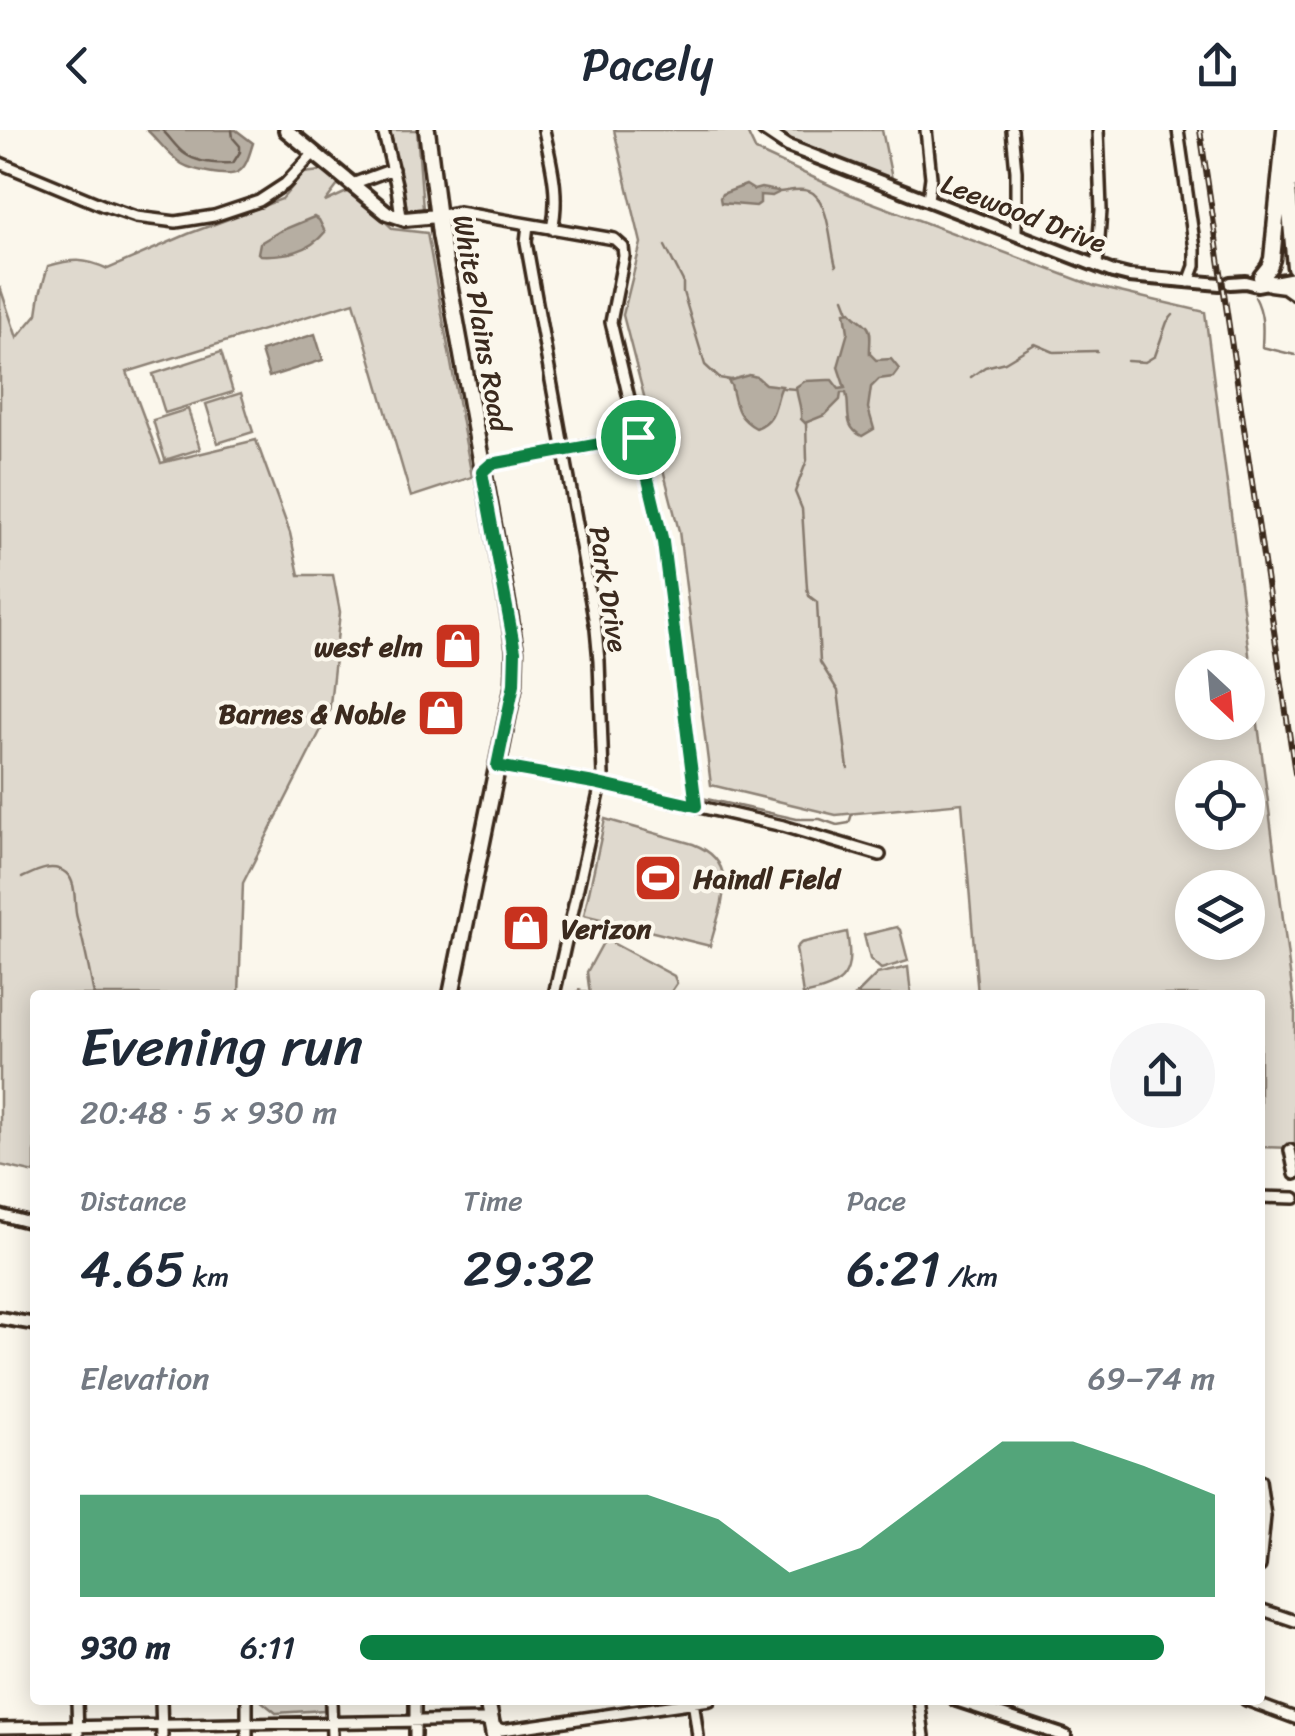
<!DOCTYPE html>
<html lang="en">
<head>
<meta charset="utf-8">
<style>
  :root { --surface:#fff; --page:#f6f6f7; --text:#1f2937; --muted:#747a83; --accent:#0b8043 }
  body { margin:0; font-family:Sriracha,sans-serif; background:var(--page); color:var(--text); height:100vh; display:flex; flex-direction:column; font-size:38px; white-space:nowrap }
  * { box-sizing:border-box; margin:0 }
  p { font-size:32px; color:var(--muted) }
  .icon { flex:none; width:55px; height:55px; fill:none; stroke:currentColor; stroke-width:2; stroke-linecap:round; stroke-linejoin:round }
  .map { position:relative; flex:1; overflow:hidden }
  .side { position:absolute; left:30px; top:860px; width:1235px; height:715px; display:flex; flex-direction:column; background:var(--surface); border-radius:10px; box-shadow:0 5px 25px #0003 }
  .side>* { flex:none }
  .needle { width:65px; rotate:154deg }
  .fabs { position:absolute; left:1175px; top:520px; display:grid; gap:20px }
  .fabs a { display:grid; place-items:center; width:90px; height:90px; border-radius:50%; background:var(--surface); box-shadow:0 5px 25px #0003; font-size:50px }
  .pin { position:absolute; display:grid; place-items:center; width:85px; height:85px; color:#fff; margin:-42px; border:5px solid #fff; border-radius:50%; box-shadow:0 2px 10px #0007 }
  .round { display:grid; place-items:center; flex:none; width:105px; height:105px; border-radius:52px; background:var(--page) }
  .summary { display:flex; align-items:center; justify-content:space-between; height:170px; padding:0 50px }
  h1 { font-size:55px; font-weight:600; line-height:75px }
  .figures { display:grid; grid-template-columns:repeat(3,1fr); gap:15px; height:170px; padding:10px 50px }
  .figures div { display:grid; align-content:center }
  .figures b { font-size:50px; font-weight:600 }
  .figures small { font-size:28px; font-weight:400 }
  .figures p { font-size:28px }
  .chart { height:280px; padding:20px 50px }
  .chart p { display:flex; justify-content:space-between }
  .chart svg { width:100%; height:180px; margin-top:10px; fill:var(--accent); opacity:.7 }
  ul { padding:0 50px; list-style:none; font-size:32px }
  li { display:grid; grid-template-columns:160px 120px 1fr; align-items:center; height:75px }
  li i { height:25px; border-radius:12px; background:var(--accent) }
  header { display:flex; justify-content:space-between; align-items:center; height:130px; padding:0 50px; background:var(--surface); font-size:45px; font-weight:600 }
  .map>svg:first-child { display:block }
  .green { fill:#dfd9ce; stroke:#8d8276; stroke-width:2.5; fill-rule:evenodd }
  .water { fill:#b6aea2; stroke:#85796d; stroke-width:2.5 }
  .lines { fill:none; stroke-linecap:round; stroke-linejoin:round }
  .shore { stroke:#6c5f53; stroke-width:2.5 }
  .stream { stroke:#85796d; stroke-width:2.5 }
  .minor-casing { stroke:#3b2a1e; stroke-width:16 }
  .tertiary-casing { stroke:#3b2a1e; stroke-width:18 }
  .secondary-casing { stroke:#3b2a1e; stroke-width:20 }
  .primary-casing { stroke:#3b2a1e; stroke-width:21 }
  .trunk-casing { stroke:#3b2a1e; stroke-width:21 }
  .minor { stroke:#fbf7ec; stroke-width:9 }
  .tertiary { stroke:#fbf7ec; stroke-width:10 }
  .secondary { stroke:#fbf7ec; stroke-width:12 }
  .primary { stroke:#fbf7ec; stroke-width:14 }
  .trunk { stroke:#fbf7ec; stroke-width:14 }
  .rail-casing { stroke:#3b2a1e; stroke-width:6 }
  .rail { stroke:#fbf7ec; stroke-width:2.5; stroke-dasharray:8; stroke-linecap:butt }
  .route-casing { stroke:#fff; stroke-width:20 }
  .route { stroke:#0b8043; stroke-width:12 }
  .labels { text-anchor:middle; stroke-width:8; stroke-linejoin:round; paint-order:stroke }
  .street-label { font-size:28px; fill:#3b2a1e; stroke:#fbf7ec }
  .poi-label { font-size:28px; font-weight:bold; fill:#3b2a1e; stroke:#fbf7ec; text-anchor:end }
</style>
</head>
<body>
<header><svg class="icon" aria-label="back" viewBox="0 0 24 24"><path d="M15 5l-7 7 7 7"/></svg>Pacely<svg class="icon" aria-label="share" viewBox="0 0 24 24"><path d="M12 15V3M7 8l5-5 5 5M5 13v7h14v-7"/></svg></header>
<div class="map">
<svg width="1295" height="1606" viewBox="0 0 1295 1606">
  <rect width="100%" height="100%" fill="#fbf7ec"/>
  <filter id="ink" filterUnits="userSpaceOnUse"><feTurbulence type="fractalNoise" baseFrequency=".01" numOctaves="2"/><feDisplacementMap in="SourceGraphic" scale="20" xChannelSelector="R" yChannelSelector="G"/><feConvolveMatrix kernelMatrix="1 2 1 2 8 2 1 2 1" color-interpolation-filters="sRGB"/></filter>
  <g filter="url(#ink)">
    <path class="green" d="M390,0H417L423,79L408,83Z
      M614,0H746L756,21L849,64L1094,156L1205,182L1295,882V1018L1260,1017V865H978L962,673L836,685L711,655L679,401L623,185L641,113ZM1192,538H1248V592H1192ZM1192,648H1248V702H1192ZM1192,758H1248V812H1192Z
      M773,0H882L892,49L785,9Z
      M328,40L338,55L325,72L349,61L363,70L393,99L427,103L472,347L411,367L354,172L127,242L161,333L256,310L290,403L299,445H333L340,482L329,584L243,753L239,865H35V1043L0,1035V157L17,208L37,184L40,164L48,136C72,129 84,128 108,139L188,104L282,69L304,43Z
      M221,222L233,262L165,283L153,244Z
      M241,263L253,302L218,313L206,274Z
      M188,279L200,319L165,330L153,290Z
      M605,689L693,714C743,733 720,776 710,816L584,785Z
      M897,797L900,800L908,831L881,839L870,829L864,805Z
      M847,802C854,845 847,856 803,865L796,818L801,813Z
      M605,809L674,846L677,853L669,865H577L579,860L590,864L587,842Z
      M908,837L911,865H856L877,844Z
      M260,1570H324V1580L276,1583Z"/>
    <path class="water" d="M147,0H236L253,13C250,22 247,37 238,42C228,48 192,40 182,34C169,26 159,11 147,0Z
      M746,55L754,60L761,58L778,61V63L772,66L760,65V73L756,76L721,73L720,68L722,64Z
      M314,87L319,90L325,102C309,122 286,126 260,125L258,123L260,113L280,101Z
      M851,181C856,189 862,190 867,196C873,202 869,216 870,224L876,230L891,229L899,239L893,247L879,249L871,257L868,278L874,299L862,306C842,296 851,280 846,263H841L840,270L825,285L805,293L801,289C802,277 797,269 796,257L805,251L828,250H832L839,259L845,258L838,237L848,202L845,182Z
      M315,204L323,230L269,247L261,221Z
      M749,245L757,247L765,254L782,256C774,272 778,290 756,298C736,287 736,275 731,255L728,251Z"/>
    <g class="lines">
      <path class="shore" d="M162,0C170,7 176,18 185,24C198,33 218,34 233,33L240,22V16L233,8L232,0"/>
      <path class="stream" d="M779,62C789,61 804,57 813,63C830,76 830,117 836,136
        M665,116L683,151V162L705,235L719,248L731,250
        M1255,167C1264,184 1263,199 1262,217L1295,225
        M844,168L849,181
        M1127,231L1145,232L1155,226L1167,192L1173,185
        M971,247L985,237L1005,232L1035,214L1054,222L1097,221
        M783,258L796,259
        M806,293L807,330L795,362L802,379L807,458L809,466L817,472L820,532L838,561L848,639
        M702,668L797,689H820L837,695L849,693L852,684
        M22,748C35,742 52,732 66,743C78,753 73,775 77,788C84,813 89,839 94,865"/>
      <g class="minor-casing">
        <path id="minor" d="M383,0L397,58L401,87
          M544,0C551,34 560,64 552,99
          M926,0L931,47L928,69
          M1012,0L1016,41V104
          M1178,0L1195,119V136L1189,152
          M0,33L104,76L136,87L176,92L214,86L259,71L285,54L314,23
          M352,54L393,39
          M437,86L458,82L614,109L623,117L624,126L611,192L663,412L696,676
          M528,95L526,112L596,499L599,531L603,645L554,865
          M1097,136L1101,80L1098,0
          M483,342L491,334L638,307
          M497,636L595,653L783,696L880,725
          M1290,1020L1295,1044
          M1260,1067L1295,1068
          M0,1085L35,1094
          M1260,1351L1265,1386L1260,1436
          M1260,1479L1295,1491
          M77,1570L78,1606
          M161,1570L162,1606
          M247,1570V1606
          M331,1570L332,1606
          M415,1570V1606
          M693,1570L698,1606
          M919,1570L924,1606
          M1246,1570L1295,1588
          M0,1598L483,1590L502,1600L710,1570"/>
      </g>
      <g class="tertiary-casing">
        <path id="tertiary" d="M764,0L788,16L1113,142L1129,146L1220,154
          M1230,153L1245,152L1257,155L1295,148
          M0,1188L35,1194
          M956,1570L1065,1606"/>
      </g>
      <g class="secondary-casing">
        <path id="secondary" d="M286,0L387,83L405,89L437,86"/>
      </g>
      <g class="primary-casing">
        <path id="primary" d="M427,0L440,104L510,489L515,521L514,554L451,865
          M487,1570L494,1606"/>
      </g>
      <g class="trunk-casing">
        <path id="trunk" d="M1294,0L1295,49
          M1287,48L1295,137
          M1261,147L1269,137L1272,129L1285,0
          M1270,153L1285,155L1295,162"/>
      </g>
      <use href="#minor" class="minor"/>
      <use href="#tertiary" class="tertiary"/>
      <use href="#secondary" class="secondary"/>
      <use href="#primary" class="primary"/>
      <use href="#trunk" class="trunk"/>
      <g class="rail-casing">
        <path id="rail" d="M1200,0L1295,643"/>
      </g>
      <use href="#rail" class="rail"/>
    </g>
  </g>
  <g class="lines" filter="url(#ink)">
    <g class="route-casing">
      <path id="route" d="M638,307L663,412L696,676L594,653L497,636L514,554L515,521L482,342L491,334Z"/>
    </g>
    <use href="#route" class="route"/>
  </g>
  <defs>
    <g id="shop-square" transform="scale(2.5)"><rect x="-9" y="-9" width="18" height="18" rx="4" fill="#c8321e" stroke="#fbf7ec"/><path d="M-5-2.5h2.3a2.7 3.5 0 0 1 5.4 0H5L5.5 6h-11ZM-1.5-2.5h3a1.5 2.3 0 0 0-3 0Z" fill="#fff"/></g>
    <g id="stadium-square" transform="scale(2.5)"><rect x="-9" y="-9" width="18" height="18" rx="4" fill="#c8321e" stroke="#fbf7ec"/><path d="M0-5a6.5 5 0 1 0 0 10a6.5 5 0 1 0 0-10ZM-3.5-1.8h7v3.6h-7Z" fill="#fff"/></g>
  </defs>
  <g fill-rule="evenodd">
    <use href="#shop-square" x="458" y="516"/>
    <use href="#shop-square" x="441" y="583"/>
    <use href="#stadium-square" x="658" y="748"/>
    <use href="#shop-square" x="526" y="798"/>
  </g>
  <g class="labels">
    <g class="street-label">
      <text transform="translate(1024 83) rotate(21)" y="10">Leewood Drive</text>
      <text transform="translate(482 193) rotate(80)" y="10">White Plains Road</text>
      <text transform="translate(609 459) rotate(81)" y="10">Park Drive</text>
    </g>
    <g class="poi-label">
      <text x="423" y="526">west elm</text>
      <text x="406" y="593">Barnes &amp; Noble</text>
      <text x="693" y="758" text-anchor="start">Haindl Field</text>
      <text x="561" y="808" text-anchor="start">Verizon</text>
    </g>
  </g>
</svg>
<div class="fabs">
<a><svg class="needle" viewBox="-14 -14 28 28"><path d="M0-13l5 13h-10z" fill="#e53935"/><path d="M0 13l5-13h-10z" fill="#747a83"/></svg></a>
<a><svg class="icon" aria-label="locate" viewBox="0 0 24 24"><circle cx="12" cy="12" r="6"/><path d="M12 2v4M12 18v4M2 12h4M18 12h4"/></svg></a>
<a><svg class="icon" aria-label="layers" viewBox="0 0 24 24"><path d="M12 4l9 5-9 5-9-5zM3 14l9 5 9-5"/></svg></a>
</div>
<div class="pin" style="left:638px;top:307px;background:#1e9e55"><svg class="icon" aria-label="arrive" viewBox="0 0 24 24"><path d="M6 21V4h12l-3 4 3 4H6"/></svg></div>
<section class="side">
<div class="summary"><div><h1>Evening run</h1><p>20:48 · 5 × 930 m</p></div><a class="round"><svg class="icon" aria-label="share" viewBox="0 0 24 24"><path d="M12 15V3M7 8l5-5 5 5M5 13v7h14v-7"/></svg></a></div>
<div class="figures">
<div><p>Distance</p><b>4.65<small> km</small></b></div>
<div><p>Time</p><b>29:32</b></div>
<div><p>Pace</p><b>6:21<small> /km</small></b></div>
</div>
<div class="chart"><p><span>Elevation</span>69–74 m</p>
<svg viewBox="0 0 160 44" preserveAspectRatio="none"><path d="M0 44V19L10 19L20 19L30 19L40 19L50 19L60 19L70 19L80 19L90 25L100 38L110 32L120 19L130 6L140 6L150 12L160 19V44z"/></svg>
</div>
<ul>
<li><b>930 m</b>6:11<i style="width:94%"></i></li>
</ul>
</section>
</div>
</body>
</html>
